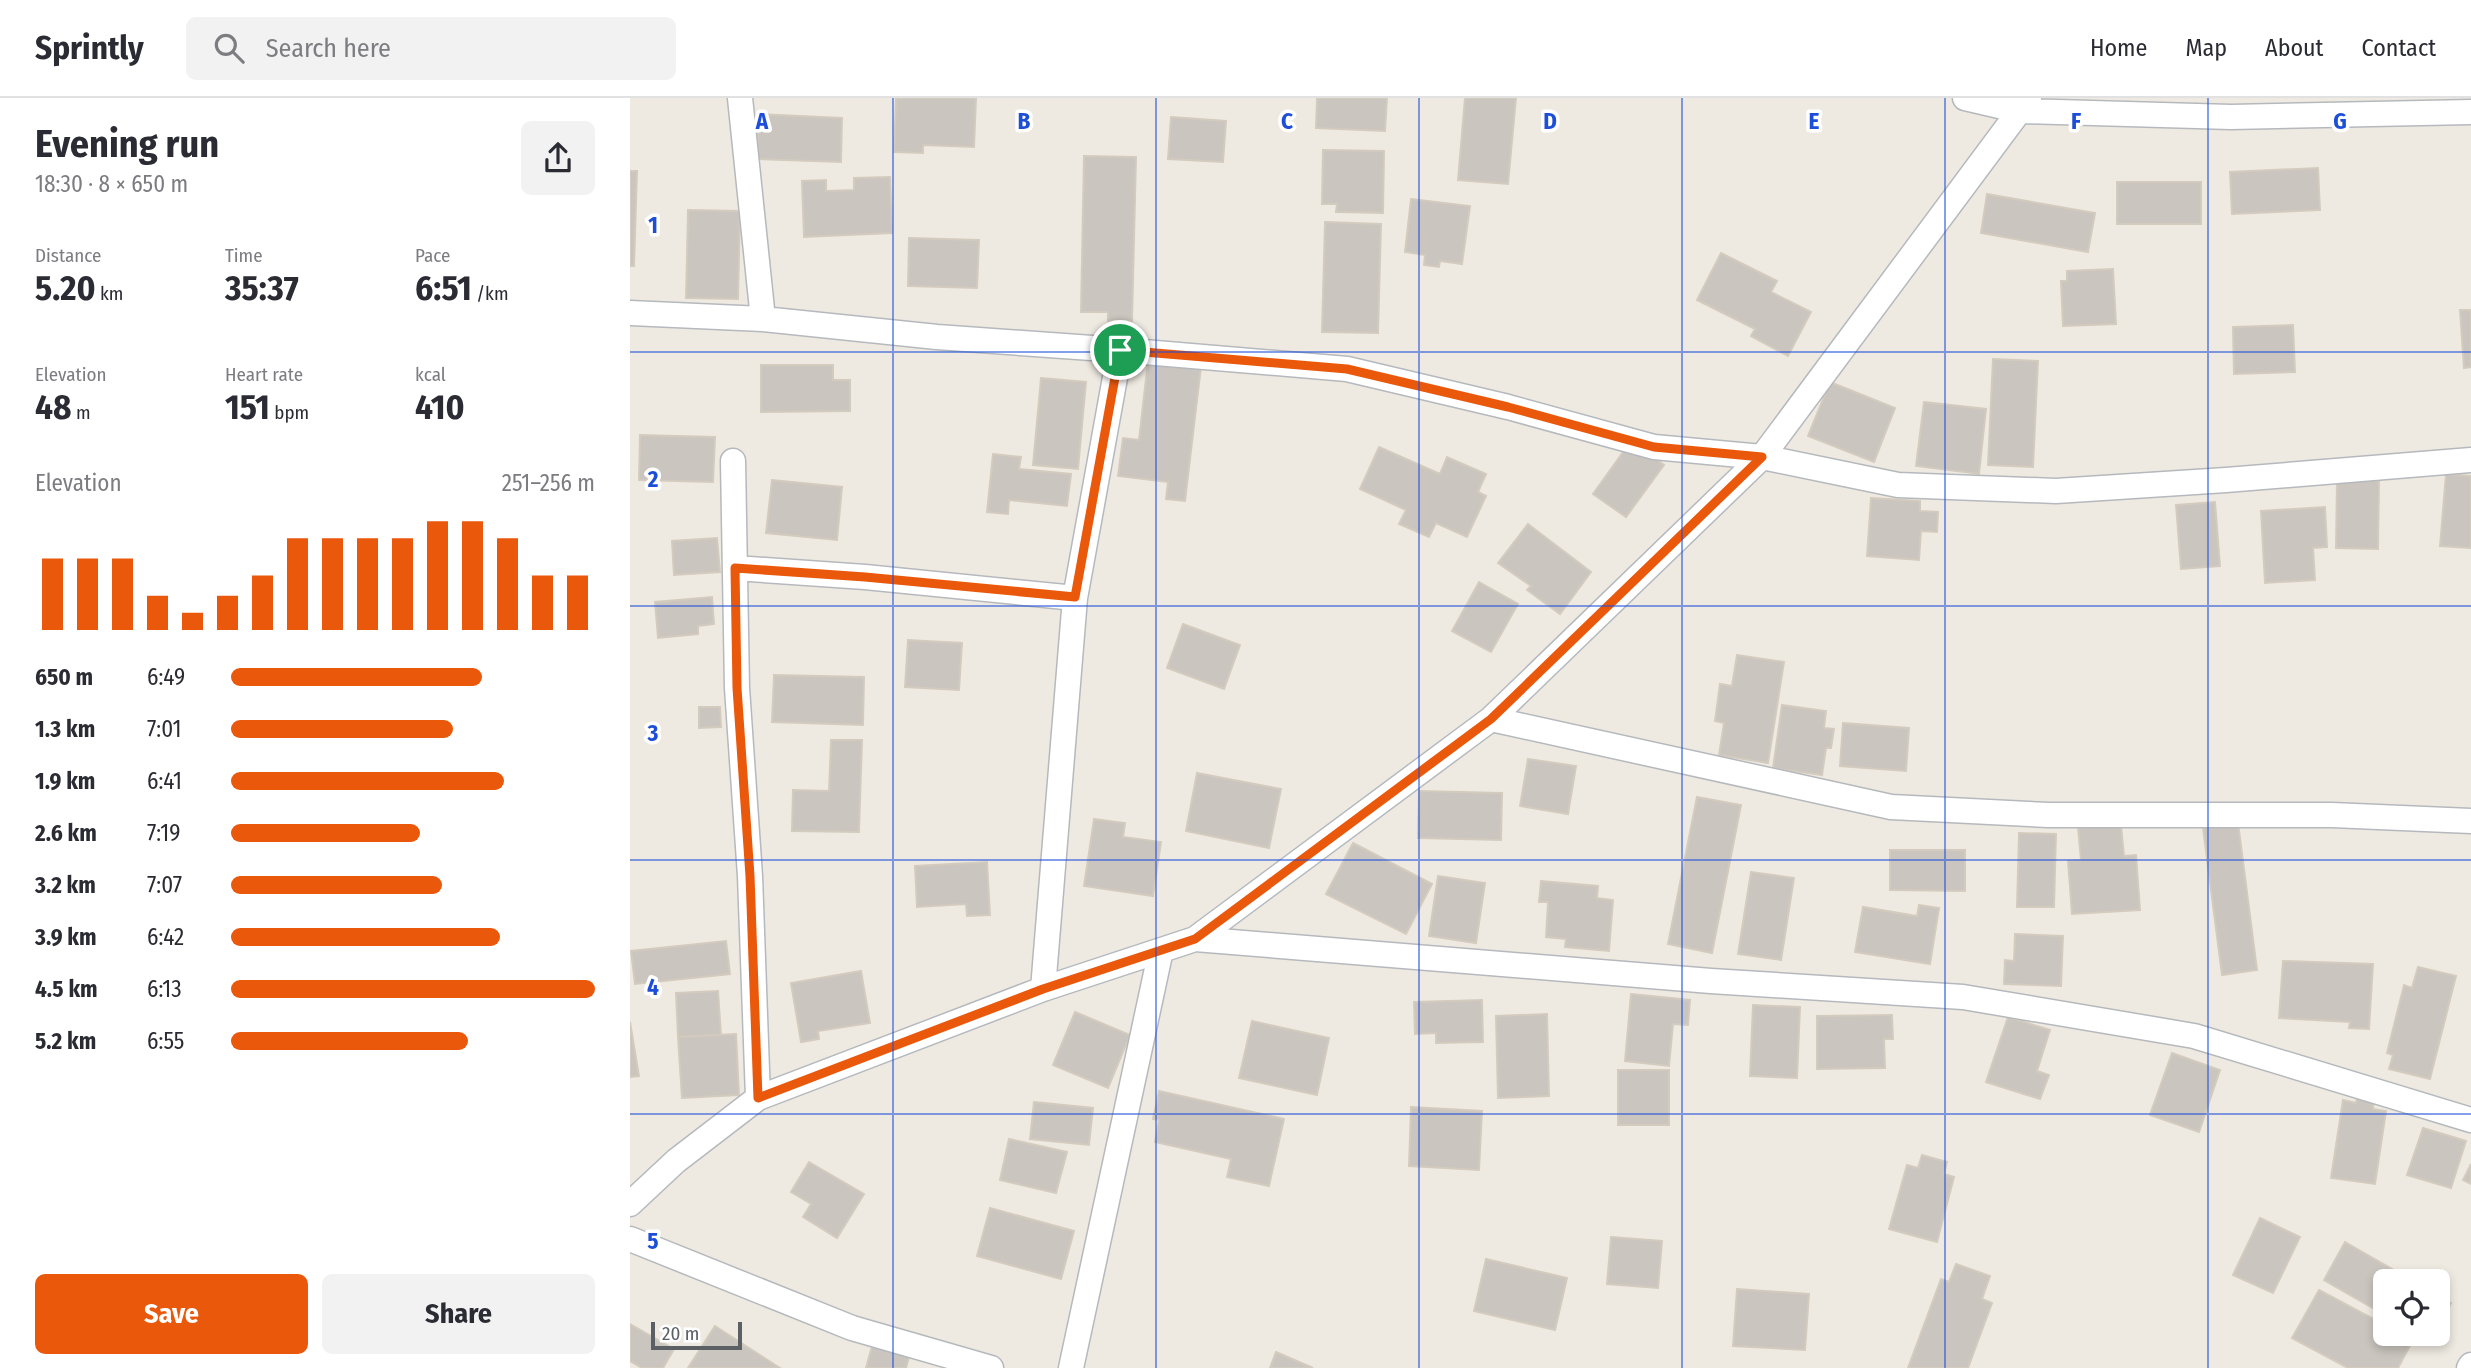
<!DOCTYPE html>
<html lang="en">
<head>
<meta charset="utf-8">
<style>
  :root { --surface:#fff; --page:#f2f2f3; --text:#2b2b33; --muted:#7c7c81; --line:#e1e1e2; --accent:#ea580c }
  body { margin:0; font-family:"Fira Sans Condensed",sans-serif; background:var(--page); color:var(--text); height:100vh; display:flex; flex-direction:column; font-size:26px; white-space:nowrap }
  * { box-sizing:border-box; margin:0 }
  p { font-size:23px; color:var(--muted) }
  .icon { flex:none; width:38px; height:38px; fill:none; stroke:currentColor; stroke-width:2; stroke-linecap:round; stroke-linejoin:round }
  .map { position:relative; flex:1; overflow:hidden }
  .details { display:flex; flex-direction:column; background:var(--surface); width:630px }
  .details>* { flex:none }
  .fabs { position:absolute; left:1743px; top:1171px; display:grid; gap:14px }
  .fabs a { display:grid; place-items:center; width:77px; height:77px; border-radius:10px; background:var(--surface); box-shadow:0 4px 10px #0003; font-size:35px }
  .scale { position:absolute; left:21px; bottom:18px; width:91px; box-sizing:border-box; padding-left:7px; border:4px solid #5a6064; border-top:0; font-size:19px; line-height:24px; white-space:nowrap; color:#5a6064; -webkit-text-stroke:5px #fff; paint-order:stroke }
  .pin { position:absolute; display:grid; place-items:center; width:60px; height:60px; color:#fff; margin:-30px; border:4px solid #fff; border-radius:50%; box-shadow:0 2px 7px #0007 }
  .round { display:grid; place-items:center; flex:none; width:74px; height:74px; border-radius:10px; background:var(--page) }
  .headline { display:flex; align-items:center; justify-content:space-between; height:119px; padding:0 35px }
  h1 { font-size:38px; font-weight:700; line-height:52px }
  .metrics { display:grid; grid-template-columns:repeat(3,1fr); gap:10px; height:119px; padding:7px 35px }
  .metrics div { display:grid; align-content:center }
  .metrics b { font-size:35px; font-weight:700 }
  .metrics small { font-size:19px; font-weight:400 }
  .metrics p { font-size:19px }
  .chart { height:196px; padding:14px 35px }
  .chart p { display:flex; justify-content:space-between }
  .chart svg { width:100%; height:126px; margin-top:7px; stroke:var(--accent); stroke-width:6 }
  .button { display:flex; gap:14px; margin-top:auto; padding:14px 35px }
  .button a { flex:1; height:80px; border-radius:10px; background:var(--accent); color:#fff; font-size:28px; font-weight:700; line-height:80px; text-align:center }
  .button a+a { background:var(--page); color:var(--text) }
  ul { padding:0 35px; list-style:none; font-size:23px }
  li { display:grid; grid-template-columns:112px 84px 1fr; align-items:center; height:52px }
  li i { height:18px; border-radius:9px; background:var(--accent) }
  header { display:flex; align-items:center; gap:42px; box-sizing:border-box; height:98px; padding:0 35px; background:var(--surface); border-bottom:2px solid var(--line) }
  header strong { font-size:33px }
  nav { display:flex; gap:38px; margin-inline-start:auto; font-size:24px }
  .search { width:490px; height:63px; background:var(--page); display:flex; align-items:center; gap:18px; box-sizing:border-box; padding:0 24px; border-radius:10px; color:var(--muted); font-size:26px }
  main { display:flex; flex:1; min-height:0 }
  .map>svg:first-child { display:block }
  .building { fill:#cac5be; stroke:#d4cbbf; stroke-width:2 }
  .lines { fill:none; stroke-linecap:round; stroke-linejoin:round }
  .minor-casing { stroke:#b5b9bd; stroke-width:27 }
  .minor { stroke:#fff; stroke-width:24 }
  .route-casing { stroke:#fff; stroke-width:14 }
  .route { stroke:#ea580c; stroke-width:9 }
  .grid { fill:none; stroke:#1d4ed8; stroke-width:2; stroke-opacity:0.55 }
  .grid-label { font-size:23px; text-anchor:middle; font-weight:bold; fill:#1d4ed8; stroke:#fff; stroke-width:7; stroke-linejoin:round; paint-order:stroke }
</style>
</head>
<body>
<header>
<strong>Sprintly</strong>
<div class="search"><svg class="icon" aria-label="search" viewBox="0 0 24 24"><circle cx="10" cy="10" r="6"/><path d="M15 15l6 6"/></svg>Search here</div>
<nav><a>Home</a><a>Map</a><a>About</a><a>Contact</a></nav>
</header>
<main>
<section class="details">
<div class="headline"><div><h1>Evening run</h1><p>18:30 · 8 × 650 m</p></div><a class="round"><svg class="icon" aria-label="share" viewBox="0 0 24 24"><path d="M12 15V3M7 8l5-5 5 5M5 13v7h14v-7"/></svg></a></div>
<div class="metrics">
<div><p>Distance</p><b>5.20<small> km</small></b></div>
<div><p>Time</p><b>35:37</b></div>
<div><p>Pace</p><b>6:51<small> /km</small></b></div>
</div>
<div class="metrics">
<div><p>Elevation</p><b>48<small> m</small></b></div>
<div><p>Heart rate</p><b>151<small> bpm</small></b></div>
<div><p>kcal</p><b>410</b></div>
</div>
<div class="chart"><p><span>Elevation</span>251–256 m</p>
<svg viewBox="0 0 160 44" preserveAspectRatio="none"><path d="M5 44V19M15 44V19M25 44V19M35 44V32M45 44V38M55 44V32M65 44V25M75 44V12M85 44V12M95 44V12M105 44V12M115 44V6M125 44V6M135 44V12M145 44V25M155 44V25"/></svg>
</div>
<ul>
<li><b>650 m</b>6:49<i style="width:69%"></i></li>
<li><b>1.3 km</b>7:01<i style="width:61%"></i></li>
<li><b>1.9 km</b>6:41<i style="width:75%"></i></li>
<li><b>2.6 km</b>7:19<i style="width:52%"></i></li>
<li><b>3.2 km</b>7:07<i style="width:58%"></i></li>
<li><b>3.9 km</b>6:42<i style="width:74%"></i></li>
<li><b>4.5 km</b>6:13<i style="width:100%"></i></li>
<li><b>5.2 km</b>6:55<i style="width:65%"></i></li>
</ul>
<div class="button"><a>Save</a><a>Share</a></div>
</section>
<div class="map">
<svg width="1841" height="1270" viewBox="0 0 1841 1270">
  <rect width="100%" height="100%" fill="#efeae1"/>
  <path class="building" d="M266,0H346L344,49L293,47V55L264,54Z
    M687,0H757L755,33L686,30Z
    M835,0H886L878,86L828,82Z
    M129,16L212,20L211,64L127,61Z
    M541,19L596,23L593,64L538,61Z
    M693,52L754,53L753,115L706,114L707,106H692Z
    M454,58L506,59L502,223H478V214H451Z
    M1688,70L1690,112L1602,116L1600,74Z
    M0,73H7L4,168H0Z
    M260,79L262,135L174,139L172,83L196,82V93L224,92V80Z
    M1487,84H1571V126H1487Z
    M1357,96L1465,115L1458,154L1351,135Z
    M781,101L840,108L832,166L810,163L809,169L794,167L795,157L775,154Z
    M58,112L110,113L108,201L56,200Z
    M695,124L751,126L748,235L692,234Z
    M279,140L349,142L347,190L278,188Z
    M1091,155L1147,183L1141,194L1181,214L1158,258L1121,238L1125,231L1067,202Z
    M1483,171L1486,226L1433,228L1431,183H1437V173Z
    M1830,212H1841V269L1834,270Z
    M1663,227L1665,274L1604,276L1603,229Z
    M1363,261L1408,263L1403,369L1358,367Z
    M518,263L571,269L555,403L536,401L538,384L488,378L493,340L509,342Z
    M131,267H203V282H220V313L131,314Z
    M411,280L456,284L448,371L403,367Z
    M1200,284L1265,310L1244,364L1178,338Z
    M1294,304L1356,311L1349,376L1286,368Z
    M10,337L85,339L83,384L9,382Z
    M1001,343L1034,367L996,419L963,396Z
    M749,349L810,376L817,359L856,376L848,394L856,398L837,439L806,425L799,439L769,426L776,412L730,391Z
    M363,356L391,359L389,371L441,376L437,408L379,402L378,416L357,414Z
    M1816,376L1841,378V450L1810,448Z
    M142,382L212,389L207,442L136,435Z
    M1707,382L1749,383L1748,451L1706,450Z
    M1241,400L1290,403V413L1308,414L1307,434L1291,433L1289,462L1237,458Z
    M1585,404L1590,468L1551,471L1546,407Z
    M1695,409L1697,449L1683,450L1685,482L1635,485L1631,413Z
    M898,426L961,474L930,516L897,492L901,488L868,465Z
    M87,440L90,474L44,477L42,443Z
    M849,484L888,506L861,554L822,533Z
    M82,499L84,526L68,528V536L28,540L25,504Z
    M553,526L610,547L594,591L537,570Z
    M278,542L332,545L329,592L275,589Z
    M1107,557L1154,564L1138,665L1089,657L1094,625L1085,623L1090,586L1102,588Z
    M144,577L234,579L233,627L142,624Z
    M1152,607L1196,613L1194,630L1204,631L1201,650H1196L1192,677L1143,670Z
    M69,609H90L91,629L69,630Z
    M1213,625L1279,630L1276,673L1210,668Z
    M201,642H232L229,734L162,733L163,692L199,693Z
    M898,661L946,668L938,716L890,708Z
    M567,675L651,691L639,750L556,733Z
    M789,693L872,695L871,742L788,740Z
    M1067,699L1111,707L1082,855L1038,846Z
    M1607,717L1627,872L1592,877L1572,722Z
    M464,721L495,725L493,739L531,744L523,798L454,788Z
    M1491,727L1494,758L1506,757L1510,812L1442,816L1438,763L1451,762L1448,730Z
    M1389,735L1426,736L1424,809H1387Z
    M723,745L802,786L776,836L696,796Z
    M1260,752H1335V793L1260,792Z
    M357,764L360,817L337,818L336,806L287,809L285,768Z
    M1121,774L1164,780L1151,862L1108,856Z
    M808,778L855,785L846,845L799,838Z
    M911,783L968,788L967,800L983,802L979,853L935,849L936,841L916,839L918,804H909Z
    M1289,807L1309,810L1300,866L1225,854L1233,809L1287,818Z
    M1385,836L1433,838L1431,888L1374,886L1375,862L1384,863Z
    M96,843L100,876L5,886L1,853Z
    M1653,863L1743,866L1739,931L1719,930L1720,924L1649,920Z
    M1788,869L1826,878L1800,981L1759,971L1763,957L1757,955L1774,887L1782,890Z
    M231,873L240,925L188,933L189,941L171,944L161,885Z
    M88,893L91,937L48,939L46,895Z
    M1001,896L1060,902L1058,927L1043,926L1039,968L995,963Z
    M852,902L853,944L806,945V935L785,936L784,904Z
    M1123,907L1170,909L1167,980L1120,978Z
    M445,914L500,937L478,990L423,967Z
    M917,916L919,998L868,1000L866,918Z
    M1262,917L1263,941H1254L1255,970L1187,971V918Z
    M1378,919L1420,932L1407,973L1419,977L1410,1001L1356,984Z
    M622,923L699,940L687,997L609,980Z
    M0,924L9,978L0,979Z
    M106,936L109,997L52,1000L48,939Z
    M1542,955L1590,972L1569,1034L1520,1017Z
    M988,972H1039V1027H988Z
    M529,993L654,1021L639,1088L597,1079L601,1061L525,1044L529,1022L523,1021Z
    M1727,999L1744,1001L1743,1011L1756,1013L1745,1086L1701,1080L1713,1002L1726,1005Z
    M404,1004L463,1010L459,1047L400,1041Z
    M781,1009L852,1013L849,1072L779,1068Z
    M1793,1030L1836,1043L1821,1090L1777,1077Z
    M379,1041L437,1054L426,1095L370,1082Z
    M1292,1057L1317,1064L1314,1076L1324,1079L1307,1144L1259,1131L1277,1067L1288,1070Z
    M179,1064L234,1096L207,1140L173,1119L181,1106L161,1094Z
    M1841,1066V1086L1833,1082Z
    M360,1110L444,1133L431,1181L347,1158Z
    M1630,1120L1670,1139L1643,1195L1603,1177Z
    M981,1139L1032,1143L1028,1190L977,1186Z
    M1715,1144L1783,1183H1755V1217L1694,1182Z
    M856,1161L937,1180L925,1232L844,1213Z
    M1326,1166L1360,1178L1352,1201L1362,1205L1338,1270H1278L1311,1181L1319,1184Z
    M1107,1191L1179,1196L1175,1252L1103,1248Z
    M1689,1192L1755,1227V1236H1770L1783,1242L1768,1270H1718L1662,1240Z
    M1808,1197L1821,1205L1808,1229Z
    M0,1226L44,1251L33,1270H12L0,1263Z
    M85,1228L150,1270H58Z
    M244,1241L281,1252L276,1270H236Z
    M646,1254L683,1270H640Z"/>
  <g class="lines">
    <g class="minor-casing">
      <path id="minor" d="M1335,0L1391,13L1601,19L1841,14
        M0,215L133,221L110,0
        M133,221L307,239L490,252L717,271L878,309L1024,349L1132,359L1268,387L1426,393L1596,382L1841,362
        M103,363L107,590L120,778L128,1000
        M105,470L235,479L445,500
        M861,621L1261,709L1418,717H1702L1841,723
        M565,841L1081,883L1333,899L1564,938L1841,1022
        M413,891L445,500L490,252
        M0,1106L46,1063L128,1000L413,891L565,841L861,621L1132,359L1399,0
        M0,1141L222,1230L361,1270
        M441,1270L531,852
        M1839,1270L1841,1267"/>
    </g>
    <use href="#minor" class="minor"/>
  </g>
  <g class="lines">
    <g class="route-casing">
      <path id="route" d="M490,252L717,271L878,309L1024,349L1132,359L861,621L565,841L413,891L128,1000L120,778L107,590L105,470L235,479L445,499Z"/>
    </g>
    <use href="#route" class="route"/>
  </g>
  <path class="grid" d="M263,0V1270M526,0V1270M789,0V1270M1052,0V1270M1315,0V1270M1578,0V1270M0,254H1841M0,508H1841M0,762H1841M0,1016H1841"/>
  <g class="grid-label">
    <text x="132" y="31">A</text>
    <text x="394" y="31">B</text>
    <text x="657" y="31">C</text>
    <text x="920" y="31">D</text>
    <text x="1184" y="31">E</text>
    <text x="1446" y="31">F</text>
    <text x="1710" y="31">G</text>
    <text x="23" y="135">1</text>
    <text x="23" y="389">2</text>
    <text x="23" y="643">3</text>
    <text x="23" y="897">4</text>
    <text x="23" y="1151">5</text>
  </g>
</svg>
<div class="fabs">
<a><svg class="icon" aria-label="locate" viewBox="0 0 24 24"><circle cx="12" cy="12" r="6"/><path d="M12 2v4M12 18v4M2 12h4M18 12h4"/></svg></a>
</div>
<div class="scale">20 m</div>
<div class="pin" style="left:490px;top:252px;background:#1e9e55"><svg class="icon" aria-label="arrive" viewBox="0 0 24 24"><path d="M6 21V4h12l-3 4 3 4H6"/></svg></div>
</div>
</main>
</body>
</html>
